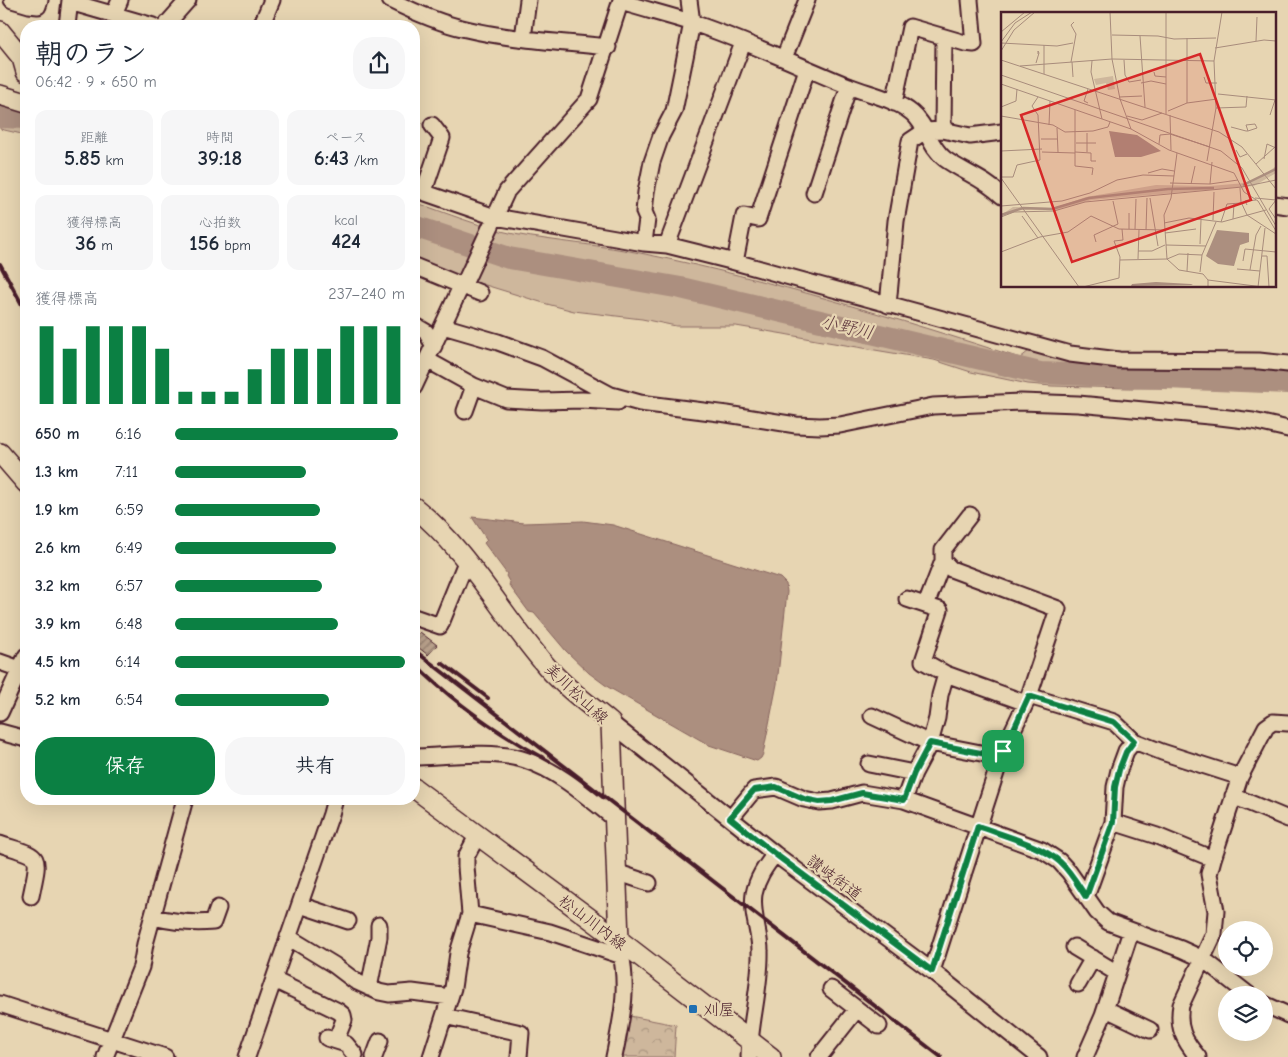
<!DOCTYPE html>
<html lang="ja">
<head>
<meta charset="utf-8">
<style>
  :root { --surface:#fff; --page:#f6f6f7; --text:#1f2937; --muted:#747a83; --accent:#0b8043 }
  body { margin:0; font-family:"Comic Neue","Klee One",sans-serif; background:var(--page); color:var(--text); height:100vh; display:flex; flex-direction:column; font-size:19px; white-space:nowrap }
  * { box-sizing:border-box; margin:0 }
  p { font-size:16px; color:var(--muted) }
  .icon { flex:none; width:28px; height:28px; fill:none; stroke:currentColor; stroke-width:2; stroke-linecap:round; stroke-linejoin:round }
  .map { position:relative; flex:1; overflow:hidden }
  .drawer { position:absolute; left:20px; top:20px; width:400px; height:785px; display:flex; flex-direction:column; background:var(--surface); border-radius:20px; box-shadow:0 5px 20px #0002 }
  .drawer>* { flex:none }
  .fabs { position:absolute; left:1218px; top:921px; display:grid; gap:10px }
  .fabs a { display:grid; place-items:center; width:55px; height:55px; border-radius:50%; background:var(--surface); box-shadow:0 5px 20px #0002; font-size:25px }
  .pin { position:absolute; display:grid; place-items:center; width:42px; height:42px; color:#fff; margin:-21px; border-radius:10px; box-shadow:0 2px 8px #0006 }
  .round { display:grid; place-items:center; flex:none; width:52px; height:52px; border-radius:20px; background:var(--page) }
  .head { display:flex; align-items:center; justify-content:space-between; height:85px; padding:0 15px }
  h1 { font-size:28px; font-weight:600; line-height:38px }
  .figures { display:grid; grid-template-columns:repeat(3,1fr); gap:8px; height:85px; padding:5px 15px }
  .figures div { display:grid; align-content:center; border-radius:12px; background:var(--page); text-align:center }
  .figures b { font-size:21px; font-weight:600 }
  .figures small { font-size:14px; font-weight:400 }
  .figures p { font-size:14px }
  .chart { height:140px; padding:10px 15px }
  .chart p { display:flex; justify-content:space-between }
  .chart svg { width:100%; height:90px; margin-top:5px; stroke:var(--accent); stroke-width:6 }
  .primary-button { display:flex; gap:10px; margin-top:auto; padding:10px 15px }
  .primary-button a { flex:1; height:58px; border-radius:20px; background:var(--accent); color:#fff; font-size:20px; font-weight:600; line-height:58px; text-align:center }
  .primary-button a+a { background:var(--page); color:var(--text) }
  ul { padding:0 15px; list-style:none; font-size:16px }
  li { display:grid; grid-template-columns:80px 60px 1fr; align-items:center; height:38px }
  li i { height:12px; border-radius:6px; background:var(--accent) }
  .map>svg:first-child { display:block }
  .grass { fill:#ceb79c; stroke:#8c6b64 }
  .forest { fill:url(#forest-crowns); stroke:#8c6b64 }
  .water { fill:#ac8f7f; stroke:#85625d }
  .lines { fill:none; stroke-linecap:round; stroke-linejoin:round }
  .river { stroke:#ac8f7f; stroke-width:22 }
  .building { fill:url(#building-hatch); stroke:#4a1f2b }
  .minor-casing { stroke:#4a1f2b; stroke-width:19 }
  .major-casing { stroke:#4a1f2b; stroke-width:22 }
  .minor { stroke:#e7d5b2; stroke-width:15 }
  .major { stroke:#e7d5b2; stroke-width:19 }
  .rail { stroke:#4a1f2b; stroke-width:4 }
  .route-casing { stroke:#fff; stroke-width:10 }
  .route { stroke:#0b8043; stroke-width:6 }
  .poi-dot { fill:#1f6fb2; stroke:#e7d5b2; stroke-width:2 }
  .labels { text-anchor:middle; stroke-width:4.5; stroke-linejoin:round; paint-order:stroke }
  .street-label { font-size:16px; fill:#4a1f2b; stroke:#e7d5b2 }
  .poi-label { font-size:16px; fill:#4a1f2b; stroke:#e7d5b2; text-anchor:start }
  .water-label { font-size:18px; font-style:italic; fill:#623b40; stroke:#e7d5b2 }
  .inset-river { fill:none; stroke:#ac8f7f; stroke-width:2.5 }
  .inset-road { fill:none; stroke:#a88c7c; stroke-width:1 }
  .view { fill:#d62828; fill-opacity:0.15; stroke:#d62828; stroke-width:2.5 }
  .inset-edge { fill:none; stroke:#4a1f2b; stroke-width:2.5 }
</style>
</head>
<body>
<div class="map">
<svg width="1288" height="1057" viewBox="0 0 1288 1057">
  <defs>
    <pattern id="forest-crowns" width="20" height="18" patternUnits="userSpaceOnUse" patternTransform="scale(1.25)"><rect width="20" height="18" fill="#ceb79c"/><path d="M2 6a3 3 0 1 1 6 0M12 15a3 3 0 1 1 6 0" fill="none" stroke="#a9947f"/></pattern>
    <pattern id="building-hatch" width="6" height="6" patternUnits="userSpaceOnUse" patternTransform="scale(1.25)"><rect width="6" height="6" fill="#bba38d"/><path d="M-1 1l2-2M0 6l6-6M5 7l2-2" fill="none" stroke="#9a8473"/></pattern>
  </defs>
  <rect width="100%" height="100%" fill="#e7d5b2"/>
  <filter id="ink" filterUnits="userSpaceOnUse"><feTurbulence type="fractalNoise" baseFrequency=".02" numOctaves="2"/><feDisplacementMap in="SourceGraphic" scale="10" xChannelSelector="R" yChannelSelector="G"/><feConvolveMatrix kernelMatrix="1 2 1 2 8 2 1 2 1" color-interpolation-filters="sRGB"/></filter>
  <g filter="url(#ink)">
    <path class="grass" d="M0,105L17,112L26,113V135L0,129Z
      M414,202C447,213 480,227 514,234C558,242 602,245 645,254C772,280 896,318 1020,358L1029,351L1069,362L1107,367L1278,370L1288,372V389L1250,385L1194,388H1130L1052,386L1028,384L971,372L934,360L816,340L784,334L736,326H676L642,319L574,311L547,304L482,284L414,259Z"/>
    <path class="forest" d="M630,1016L676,1025L674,1057H622Z"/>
    <path class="water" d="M472,517L524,523L583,521L613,525L780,578L786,584L787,592L777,684L763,754L761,758L757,761L709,745L608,687L589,673L566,651L534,613L529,612L509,585L510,583L506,576L507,574L484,543L487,540Z"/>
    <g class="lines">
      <path class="river" d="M0,117L26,118
        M414,226L509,258L681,288L1040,373L1288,383"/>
    </g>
    <path class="building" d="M420,632L437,645L428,655L414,644V640Z"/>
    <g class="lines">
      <g class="minor-casing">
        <path id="minor" d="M12,0L29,5L38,6L40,0
          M390,0C414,12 439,23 466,29C512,40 561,42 608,47
          M70,2L153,26
          M621,2C644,9 667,15 690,22C742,39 795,64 846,85C867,94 894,98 912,113C927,125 929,147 945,159C963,172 985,179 1002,196
          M114,14L120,0
          M67,26L70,0
          M165,26L188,0
          M261,26L272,0
          M523,38L528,0
          M784,58L807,0
          M894,103L910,27L965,43L974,44L970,0
          M943,130L944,38
          M414,189L495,217L644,243L667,245L735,262L1070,354L1119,360L1259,361L1288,364
          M424,191L442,138L432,125
          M814,193L849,86
          M1274,204L1288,206
          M644,243L647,219L644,212L646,192L652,162L661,136L674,111L692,23L689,0
          M667,245L743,43
          M735,262L744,216L758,219L807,69
          M414,266L480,293
          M888,305L896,221L910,141L925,131L943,130L970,136L1002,132
          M414,325L426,332L434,346
          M443,326L498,342L542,358L611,395L640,403L727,414L796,425L820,426L840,425L933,406L1021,402L1078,404L1220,417L1253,421L1288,429
          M427,360L474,386L506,399L542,401L582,400L618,402
          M414,387L458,293L465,282L507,191L589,99L621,0
          M465,411L474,386
          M907,599L940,610L923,661L946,674L1026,703
          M926,605L943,561
          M414,617L440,626L466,562
          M0,662L20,669
          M1029,696L1114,722L1134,741L1162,752L1240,777
          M0,713L26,656
          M872,716L930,743L1001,757
          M611,723L775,854L932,971L1039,1057
          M0,732L26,739
          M414,757C446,756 496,750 525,760C559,771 587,797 615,819
          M869,764L914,773
          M1233,796L1288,819
          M904,800L914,773L930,743L937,718L940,695L946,674
          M731,818L754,790L776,787L804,799L819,802L832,801L862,793L904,800L1042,850L1059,861L1069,872L1097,912L1108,922L1181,949L1203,959L1249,995
          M1113,822L1157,836L1213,859
          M0,844C42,858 40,852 31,896
          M616,872L649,883
          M1086,897L1113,822L1115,787L1119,770L1126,751L1134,741
          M300,905L348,921
          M470,914L550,932L622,956
          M153,917C174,922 192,924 213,922L218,908
          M288,937L334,965L355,981L379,992L389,994L412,992L450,997
          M1074,947L1117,973
          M932,971L1003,751L1029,696L1058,609L951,569L943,561V550L970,515
          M274,980L338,1011L343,1015L344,1020L336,1040
          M1078,984L1093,958
          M369,988L379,937V925
          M0,1004L165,1057
          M1264,1004L1288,1015
          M857,1009L879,1026
          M1106,1009L1150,1030
          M444,1016L521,1033L519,1057
          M327,1038L346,1044L355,1055
          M105,1057L141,967L145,944L185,799
          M247,1057L331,814L335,799
          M374,1057L380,1041
          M431,1057L453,988L458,953L470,914L466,867V857L477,836
          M614,1057C622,1017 629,989 620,948
          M749,1057C750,1021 761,986 760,951C760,932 751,914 754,894C757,878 765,867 775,854
          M819,1057L857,1009L831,989
          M1085,1057L1103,1016L1131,931
          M1198,1057C1184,1041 1177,1027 1181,1005L1214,934L1216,911L1209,874L1213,859L1240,777L1266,727L1273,722L1288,723"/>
      </g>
      <g class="major-casing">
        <path id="major" d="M0,31L22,58L26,72
          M0,95L26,103
          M0,453L26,483
          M414,507C469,551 502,616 548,668C566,689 590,705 611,723L619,940
          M414,788L619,940L771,1057"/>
      </g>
      <use href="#minor" class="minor"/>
      <use href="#major" class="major"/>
      <path class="rail" d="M0,264L26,312
        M414,650L941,1057
        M414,663C453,702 500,735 549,761
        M442,663L488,698"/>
    </g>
  </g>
  <g class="lines" filter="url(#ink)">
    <g class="route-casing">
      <path id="route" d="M1029,696L1114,722L1134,741L1126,752L1119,770L1115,787L1113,822L1086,897C1078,885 1071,872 1060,862C1043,846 1002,835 978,826L932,971L775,854L730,818L754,790L776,787L804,799L819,802L832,801L862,793L904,800L914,773L930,743L1001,757Z"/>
    </g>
    <use href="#route" class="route"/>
  </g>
  <rect class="poi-dot" x="688" y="1004" width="10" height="10" rx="2.5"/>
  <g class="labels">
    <g class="street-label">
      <text transform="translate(577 693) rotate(43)" y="6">美川松山線</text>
      <text transform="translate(835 877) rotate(37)" y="6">讃岐街道</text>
      <text transform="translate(593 922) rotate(37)" y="6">松山川内線</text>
    </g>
    <g class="poi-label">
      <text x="703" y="1015">刈屋</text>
    </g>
    <g class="water-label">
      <text transform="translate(847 327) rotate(13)" y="6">小野川</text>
    </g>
  </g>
  <g transform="translate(1001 12)">
    <rect width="275" height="275" fill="#e7d5b2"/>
    <path d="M275,154V161L253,174L91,188L55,198H16L0,203L12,195L53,196L85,185L155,173L209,174L244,171L260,165Z" fill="#ceb79c"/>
    <path d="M112,64L114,77L107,78L105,71L95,73L93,67Z" fill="#ceb79c"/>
    <path d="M108,119L136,123L160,139L140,145H114ZM216,218L248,221V230L239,233L233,254L217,252L205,244ZM155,270L190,272L192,273L130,274L131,272Z" fill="#ac8f7f"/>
    <path class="inset-river" d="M242,173L275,157M0,203L22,196L51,197L88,186L167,177L213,176"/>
    <path class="inset-road" d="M109,0L111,47L119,87M165,0V102M0,20L24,0M111,23L157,24L173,27L215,26M139,24L144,95M255,29L256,5M0,30L14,11L31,0M0,31L56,34L72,31M43,33V62M214,36L263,28L275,29M0,39L13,18L34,0M0,48L218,120L241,135L275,177M123,48L124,63L128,70L140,68M91,49L90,60L101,107M70,50L75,22L70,13L73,10M71,50L72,65M35,51L38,41L37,39V42M19,54L111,47L213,49M153,60L154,64L165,65M0,63L220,139L241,156L275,214M203,65L205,71H216M140,71L150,69L165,72M0,72L130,117M87,77L83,89L87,91M217,82L275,88M118,85L141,84M119,87L130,117L168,138L233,161L243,180L257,189L275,219M186,91V26M0,95L15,89L16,77M215,96L245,95L246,84M74,98V154L92,156L91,163M167,99L186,91L216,87M169,103L170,138M269,103L274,88M0,104L52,113L64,120L92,119L107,115L109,110M126,104L141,108L161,101M48,113L49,89M230,115L245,119H247L256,116L254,112L245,113L247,119M56,116L57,140M86,121V140M40,127H56M75,131H95M158,132L159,123L169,122L209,135M235,138L239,145L246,142M0,139L41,137M41,140L74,141M74,140L90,141V149H95M176,141L170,186L163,203L166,247L178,258L202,262L207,268V275M263,147L266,132L275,136M206,149L215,96L213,49L221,0M255,152L274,135M147,161L161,157L173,159M1,165H12L16,153L39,148L37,103L31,94L37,85M0,166L78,275M169,171L209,172L237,168M190,172L194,154M209,172L211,150M241,175L275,168M239,176L240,190L246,203L275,222M149,186L157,234M254,186L275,188M275,188L268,197L275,207M246,193L244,189L255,188M0,194L61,189L89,181L116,168L142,163L173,164M128,201V217M21,204L37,226M0,205L13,200L53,199L84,190L241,175M232,207L233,192M212,208L213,180M220,210L226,192L240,191M163,211L188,206L221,210L265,198M134,217L135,187M145,218L146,186M164,221L195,217M95,230L93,223L117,212L112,189M199,232L200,208M165,233L205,234M137,239H151L164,233M0,240L39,225L67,220L90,204L118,217L164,218M261,244H266L268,275M137,247L138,218M119,248L166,247L178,242L201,243M242,249L244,237L275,240M236,257L259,259M249,258L255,223L260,214M186,259L187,241M199,260L201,243L215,210M207,268L262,275M82,275L118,266L119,245L113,229L122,228L121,217M257,275L264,216"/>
    <path class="view" d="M199,42L250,188L71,250L20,103Z"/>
    <rect width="275" height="275" class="inset-edge"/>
  </g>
</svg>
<div class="fabs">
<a><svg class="icon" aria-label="locate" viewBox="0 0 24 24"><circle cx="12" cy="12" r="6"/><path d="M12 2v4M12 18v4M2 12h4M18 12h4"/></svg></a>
<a><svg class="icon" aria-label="layers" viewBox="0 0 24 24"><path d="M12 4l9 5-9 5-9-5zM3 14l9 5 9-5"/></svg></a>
</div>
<div class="pin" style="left:1003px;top:751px;background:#1e9e55"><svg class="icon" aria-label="arrive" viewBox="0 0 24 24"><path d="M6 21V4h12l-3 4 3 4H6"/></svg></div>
<section class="drawer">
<div class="head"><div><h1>朝のラン</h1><p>06:42 · 9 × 650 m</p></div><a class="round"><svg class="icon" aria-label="share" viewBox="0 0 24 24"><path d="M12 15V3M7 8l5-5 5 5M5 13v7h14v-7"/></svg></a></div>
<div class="figures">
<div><p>距離</p><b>5.85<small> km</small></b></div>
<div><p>時間</p><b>39:18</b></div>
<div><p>ペース</p><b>6:43<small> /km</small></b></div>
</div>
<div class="figures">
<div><p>獲得標高</p><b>36<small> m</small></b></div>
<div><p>心拍数</p><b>156<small> bpm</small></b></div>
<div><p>kcal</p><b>424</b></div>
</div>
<div class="chart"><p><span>獲得標高</span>237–240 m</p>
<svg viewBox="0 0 160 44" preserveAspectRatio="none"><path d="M5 44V6M15 44V17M25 44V6M35 44V6M45 44V6M55 44V17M65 44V38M75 44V38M85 44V38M95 44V27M105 44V17M115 44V17M125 44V17M135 44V6M145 44V6M155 44V6"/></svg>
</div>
<ul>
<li><b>650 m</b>6:16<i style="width:97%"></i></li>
<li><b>1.3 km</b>7:11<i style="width:57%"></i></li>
<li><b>1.9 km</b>6:59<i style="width:63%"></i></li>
<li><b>2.6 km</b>6:49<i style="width:70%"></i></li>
<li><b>3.2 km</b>6:57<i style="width:64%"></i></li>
<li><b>3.9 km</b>6:48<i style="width:71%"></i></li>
<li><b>4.5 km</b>6:14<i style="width:100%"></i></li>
<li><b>5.2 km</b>6:54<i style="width:67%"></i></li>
</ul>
<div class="primary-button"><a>保存</a><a>共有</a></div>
</section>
</div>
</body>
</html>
